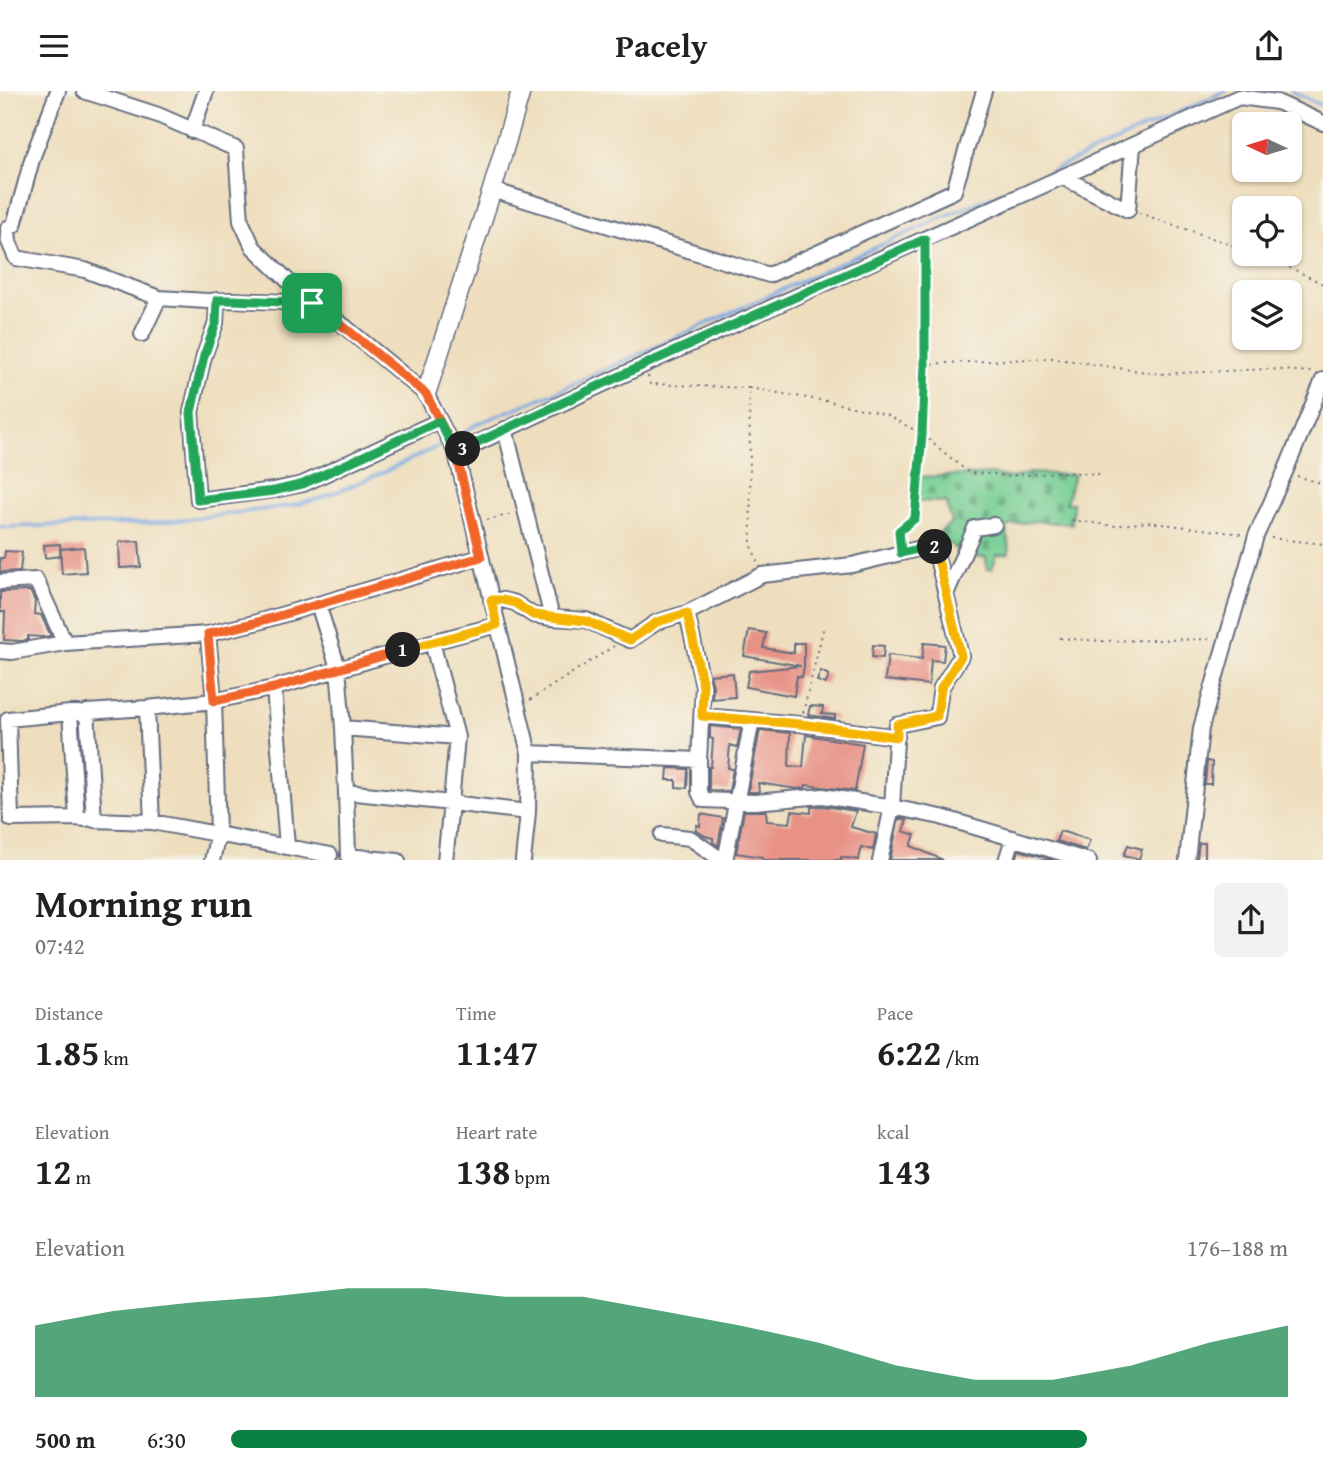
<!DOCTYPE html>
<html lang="en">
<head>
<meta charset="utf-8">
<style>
  :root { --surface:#fff; --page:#f2f2f2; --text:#202124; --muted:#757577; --accent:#0b8043 }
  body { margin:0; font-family:"Gentium Book Plus",serif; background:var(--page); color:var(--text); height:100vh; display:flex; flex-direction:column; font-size:26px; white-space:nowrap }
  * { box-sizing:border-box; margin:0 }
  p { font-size:23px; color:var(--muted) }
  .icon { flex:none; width:38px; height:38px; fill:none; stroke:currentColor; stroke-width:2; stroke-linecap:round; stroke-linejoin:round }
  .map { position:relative; height:769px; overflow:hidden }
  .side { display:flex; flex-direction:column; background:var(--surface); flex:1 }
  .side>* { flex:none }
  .needle { width:46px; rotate:274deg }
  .tools { position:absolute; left:1232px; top:21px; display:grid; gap:14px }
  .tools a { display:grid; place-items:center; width:70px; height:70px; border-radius:10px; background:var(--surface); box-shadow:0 2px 5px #0004; font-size:35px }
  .pin { position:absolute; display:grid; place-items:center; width:60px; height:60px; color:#fff; margin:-30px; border-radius:14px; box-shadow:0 4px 10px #0006 }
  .km { position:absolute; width:35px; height:35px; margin:-18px; border-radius:50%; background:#222; color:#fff; font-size:19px; line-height:35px; text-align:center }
  .round { display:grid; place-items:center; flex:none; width:74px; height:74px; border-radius:10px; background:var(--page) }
  .head { display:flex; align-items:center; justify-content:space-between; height:119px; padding:0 35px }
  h1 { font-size:38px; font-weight:800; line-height:52px }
  .figures { display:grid; grid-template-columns:repeat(3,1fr); gap:10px; height:119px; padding:7px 35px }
  .figures div { display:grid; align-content:center }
  .figures b { font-size:35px; font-weight:800 }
  .figures small { font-size:19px; font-weight:400 }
  .figures p { font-size:19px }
  .chart { height:196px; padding:14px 35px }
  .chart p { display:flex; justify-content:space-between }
  .chart svg { width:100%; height:126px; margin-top:7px; fill:var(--accent); opacity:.7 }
  ul { padding:0 35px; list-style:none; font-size:23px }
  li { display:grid; grid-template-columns:112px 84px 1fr; align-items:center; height:52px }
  li i { height:18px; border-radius:9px; background:var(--accent) }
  header { display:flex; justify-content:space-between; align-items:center; height:91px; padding:0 35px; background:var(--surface); font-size:32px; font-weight:800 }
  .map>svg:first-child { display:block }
  .cemetery { fill:url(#cemetery-stones); stroke:#4a7f7a; stroke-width:2 }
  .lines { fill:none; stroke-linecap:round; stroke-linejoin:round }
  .stream { stroke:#7aa9e4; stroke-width:3.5 }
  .building { fill:#e89286 }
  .minor-casing { stroke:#656c7f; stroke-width:18 }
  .tertiary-casing { stroke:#656c7f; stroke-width:21 }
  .path { stroke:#656c7f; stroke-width:2; stroke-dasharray:2 5; stroke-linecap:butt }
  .minor { stroke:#fff; stroke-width:14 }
  .tertiary { stroke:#fff; stroke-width:18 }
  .split-1-casing { stroke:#fff; stroke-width:14 }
  .split-2-casing { stroke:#fff; stroke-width:14 }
  .split-3-casing { stroke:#fff; stroke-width:14 }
  .split-4-casing { stroke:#fff; stroke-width:14 }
  .split-1 { stroke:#f0652b; stroke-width:9 }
  .split-2 { stroke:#f5b400; stroke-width:9 }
  .split-3 { stroke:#22a559; stroke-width:9 }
  .split-4 { stroke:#22a559; stroke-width:9 }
</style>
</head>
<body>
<header><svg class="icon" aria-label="menu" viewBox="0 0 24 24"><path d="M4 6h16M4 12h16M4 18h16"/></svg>Pacely<svg class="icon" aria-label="share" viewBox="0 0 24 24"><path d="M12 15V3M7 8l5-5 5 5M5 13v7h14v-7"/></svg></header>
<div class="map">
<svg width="1323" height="770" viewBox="0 0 1323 770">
  <defs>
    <pattern id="cemetery-stones" width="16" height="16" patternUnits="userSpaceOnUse" patternTransform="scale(1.75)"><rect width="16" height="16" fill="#78cf95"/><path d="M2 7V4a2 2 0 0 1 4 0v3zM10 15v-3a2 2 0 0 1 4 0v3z" fill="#62a87d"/></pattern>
  </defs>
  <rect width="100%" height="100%" fill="#f7f3e8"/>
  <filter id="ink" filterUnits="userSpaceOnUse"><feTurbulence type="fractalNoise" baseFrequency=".0143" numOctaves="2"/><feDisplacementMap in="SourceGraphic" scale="14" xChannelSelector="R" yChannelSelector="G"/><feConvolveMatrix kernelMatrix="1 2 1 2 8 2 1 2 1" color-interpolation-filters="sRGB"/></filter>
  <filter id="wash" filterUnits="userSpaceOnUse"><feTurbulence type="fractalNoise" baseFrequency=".00686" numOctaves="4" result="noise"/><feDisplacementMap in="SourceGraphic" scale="28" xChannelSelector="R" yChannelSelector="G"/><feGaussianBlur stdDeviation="1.57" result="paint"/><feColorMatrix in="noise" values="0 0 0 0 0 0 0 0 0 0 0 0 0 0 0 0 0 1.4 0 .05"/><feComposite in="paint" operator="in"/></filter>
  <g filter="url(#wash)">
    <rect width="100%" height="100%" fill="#eedebd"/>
    <path class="cemetery" d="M1030,382L1074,384L1066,412H1073L1072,433L1034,430L1007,435L1009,463L997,464L992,478H987L986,466L966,467L938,443L952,431L946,411L916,410L917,386L990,383L1012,387Z"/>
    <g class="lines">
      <path class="stream" d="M1291,0L1323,15
        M452,349L477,333L553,302L943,126L1040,85L1225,0
        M0,436L155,432L291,415L322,407L382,382L445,352"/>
    </g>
    <g id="blocks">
      <path class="building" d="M139,450L141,476L120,477L119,451Z
        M60,453L61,465L45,467L44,454Z
        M84,456L86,481L62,483L60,458Z
        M5,460L22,461L20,480L0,481V467H4Z
        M30,500L35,510L34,523L41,524L51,545L42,546L28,545V549L22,550L4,549L5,521H0V501Z
        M749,539L766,542L763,557L794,562V552H804V575L802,586L797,585L794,605L746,596L749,580L801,575L744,565Z
        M924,552L945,554L943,570L931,569L929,594L885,589L888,564L922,568Z
        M873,554L884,555L883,567L872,566Z
        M821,580L829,584L826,593L817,590Z
        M733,582L735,606L712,608L713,595L710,584Z
        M810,615L823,616L822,623L835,624V628L808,624Z
        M710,635L741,638L737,656L730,654L728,677L733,678L729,700L709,699V676H711L713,648L710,647Z
        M760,639L790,642L789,675L803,676L806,644L863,653L855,700L806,694L805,697L797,698L758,692L759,701H748Z
        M1207,670L1212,671L1211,693H1205Z
        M668,677L688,678L687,697L676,696V689H667Z
        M823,715L856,720L851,736L876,743L873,759L861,756L859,769L841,766V769H763V766L736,762L744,720H766L767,730L790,732L792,720L811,722V716Z
        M701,723L723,727L718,755L713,751V747L705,745L696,739L697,734L700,735Z
        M899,727L907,729L903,740L915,744L911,755L943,769H890Z
        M1060,740L1090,749L1086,759L1056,750Z
        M1199,752H1205V769H1197Z
        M1128,754L1142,758L1139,768L1124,764Z
        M1019,759L1054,769H1016Z"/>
    </g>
  </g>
  <g filter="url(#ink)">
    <use href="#blocks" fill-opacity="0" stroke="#656c7f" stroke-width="2"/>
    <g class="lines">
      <g class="minor-casing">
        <path id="minor" d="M58,0L33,65L14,134L8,137L9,151L16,167L85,179L159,207L207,210L232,209L311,212
          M84,0L158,24L236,58L241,130L253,156L311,212L344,235L426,303L456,362L529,662L528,721L523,770
          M192,40L206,0
          M1133,54L1128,119L1062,86L1239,6L1277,11L1323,32
          M492,99L769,184L954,100L984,0
          M217,209L216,232L204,265L191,321L198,409L274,399L303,393L439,330
          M142,243L159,207
          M505,338L552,527L586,529L630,549L657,531L687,522
          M456,362L646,273L1062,86
          M0,491L36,489L65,552
          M946,503L975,437L994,434
          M491,509H503L515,512L533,524L552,527
          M318,513L338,577L343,637
          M208,543L214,610L218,742L212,770
          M0,560L12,561L65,552L208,543L254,532L481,466
          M274,597L214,610L147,617L152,731L330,764
          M147,617L87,621L94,729L152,731
          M70,622L8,628L11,728L77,727
          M79,622H70L77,727L86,728
          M702,625L752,629L725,770
          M752,629L800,633L897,646
          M457,646L432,551L497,534
          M529,662L699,669V701L703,709L755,711L823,705L892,716L941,726L1089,770
          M699,669L703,595L687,522L762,484L852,474L934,454L961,565L941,597L937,626L897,634L892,716L880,770
          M346,701L343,637L457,646L451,712L346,701L348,765L398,770
          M662,744L690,747L723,770
          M287,755L274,597L432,551
          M445,770L451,712L528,721
          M1006,770L1013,747
          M1187,770L1201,637L1256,445L1285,381L1323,289"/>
      </g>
      <g class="tertiary-casing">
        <path id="tertiary" d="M426,303L492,99L521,0"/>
      </g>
      <path class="path" d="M1139,122L1244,158
        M1257,163L1271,167L1323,193
        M925,273L1052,267L1159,283L1269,278L1311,281
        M648,285L650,293L749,297L751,452L758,473
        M749,297L831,311L884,323L922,343L969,382L994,383L1011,386L1018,383L1028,384L1059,381L1101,383
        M1297,385L1323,393
        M487,429L512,423
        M1072,429L1113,435L1147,431L1241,443
        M900,447L899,440L916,427L922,343L925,273V163
        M1271,447L1323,453
        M1060,547L1102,550L1211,548
        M530,609L614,555
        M803,622L824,535"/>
      <use href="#minor" class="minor"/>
      <use href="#tertiary" class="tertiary"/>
    </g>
  </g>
  <g class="lines" filter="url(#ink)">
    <g class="split-1-casing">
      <path id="split-1" d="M312,212L344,236L426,303L456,362L481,466L254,532L208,543L214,610L274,597L403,559"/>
    </g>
    <g class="split-2-casing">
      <path id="split-2" d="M403,559L497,534L491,509H503L515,512L533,524L586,530L630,549L657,531L687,522L703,595L702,625L800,633L897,646V634L937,625L941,597L961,565L935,456"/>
    </g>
    <g class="split-3-casing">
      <path id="split-3" d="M463,358L646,273L925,148V273L922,343L915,427L899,440L901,462L934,454L935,456"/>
    </g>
    <g class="split-4-casing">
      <path id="split-4" d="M312,212L232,209H217L216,232L204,265L191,321L198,409L274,400L303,393L439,330L456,362L463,358"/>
    </g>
    <use href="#split-1" class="split-1"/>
    <use href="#split-2" class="split-2"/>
    <use href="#split-3" class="split-3"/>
    <use href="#split-4" class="split-4"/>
  </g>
</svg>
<div class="tools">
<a><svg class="needle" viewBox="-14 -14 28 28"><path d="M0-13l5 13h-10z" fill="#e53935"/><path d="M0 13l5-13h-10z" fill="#757577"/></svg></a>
<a><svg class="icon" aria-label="locate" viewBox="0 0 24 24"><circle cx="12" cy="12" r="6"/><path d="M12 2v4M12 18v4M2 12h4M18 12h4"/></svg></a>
<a><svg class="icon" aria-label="layers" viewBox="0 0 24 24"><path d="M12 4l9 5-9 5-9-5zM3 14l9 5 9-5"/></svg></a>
</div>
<div class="pin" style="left:312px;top:212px;background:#1e9e55"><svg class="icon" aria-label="arrive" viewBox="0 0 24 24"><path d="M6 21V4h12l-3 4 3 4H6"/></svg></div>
<b class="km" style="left:403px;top:559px">1</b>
<b class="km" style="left:935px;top:456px">2</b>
<b class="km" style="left:463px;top:358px">3</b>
</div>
<section class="side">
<div class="head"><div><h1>Morning run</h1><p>07:42</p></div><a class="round"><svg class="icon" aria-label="share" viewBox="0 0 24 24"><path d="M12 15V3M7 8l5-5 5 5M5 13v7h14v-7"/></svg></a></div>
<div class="figures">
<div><p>Distance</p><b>1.85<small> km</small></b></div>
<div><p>Time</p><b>11:47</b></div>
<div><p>Pace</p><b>6:22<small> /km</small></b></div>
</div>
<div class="figures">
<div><p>Elevation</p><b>12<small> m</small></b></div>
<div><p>Heart rate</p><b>138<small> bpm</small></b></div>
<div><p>kcal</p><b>143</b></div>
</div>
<div class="chart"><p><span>Elevation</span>176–188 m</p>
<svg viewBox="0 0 160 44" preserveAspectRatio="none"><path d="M0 44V19L10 14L20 11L30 9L40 6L50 6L60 9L70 9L80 14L90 19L100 25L110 33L120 38L130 38L140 33L150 25L160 19V44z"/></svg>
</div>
<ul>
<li><b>500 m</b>6:30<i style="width:81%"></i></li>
</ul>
</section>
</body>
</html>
